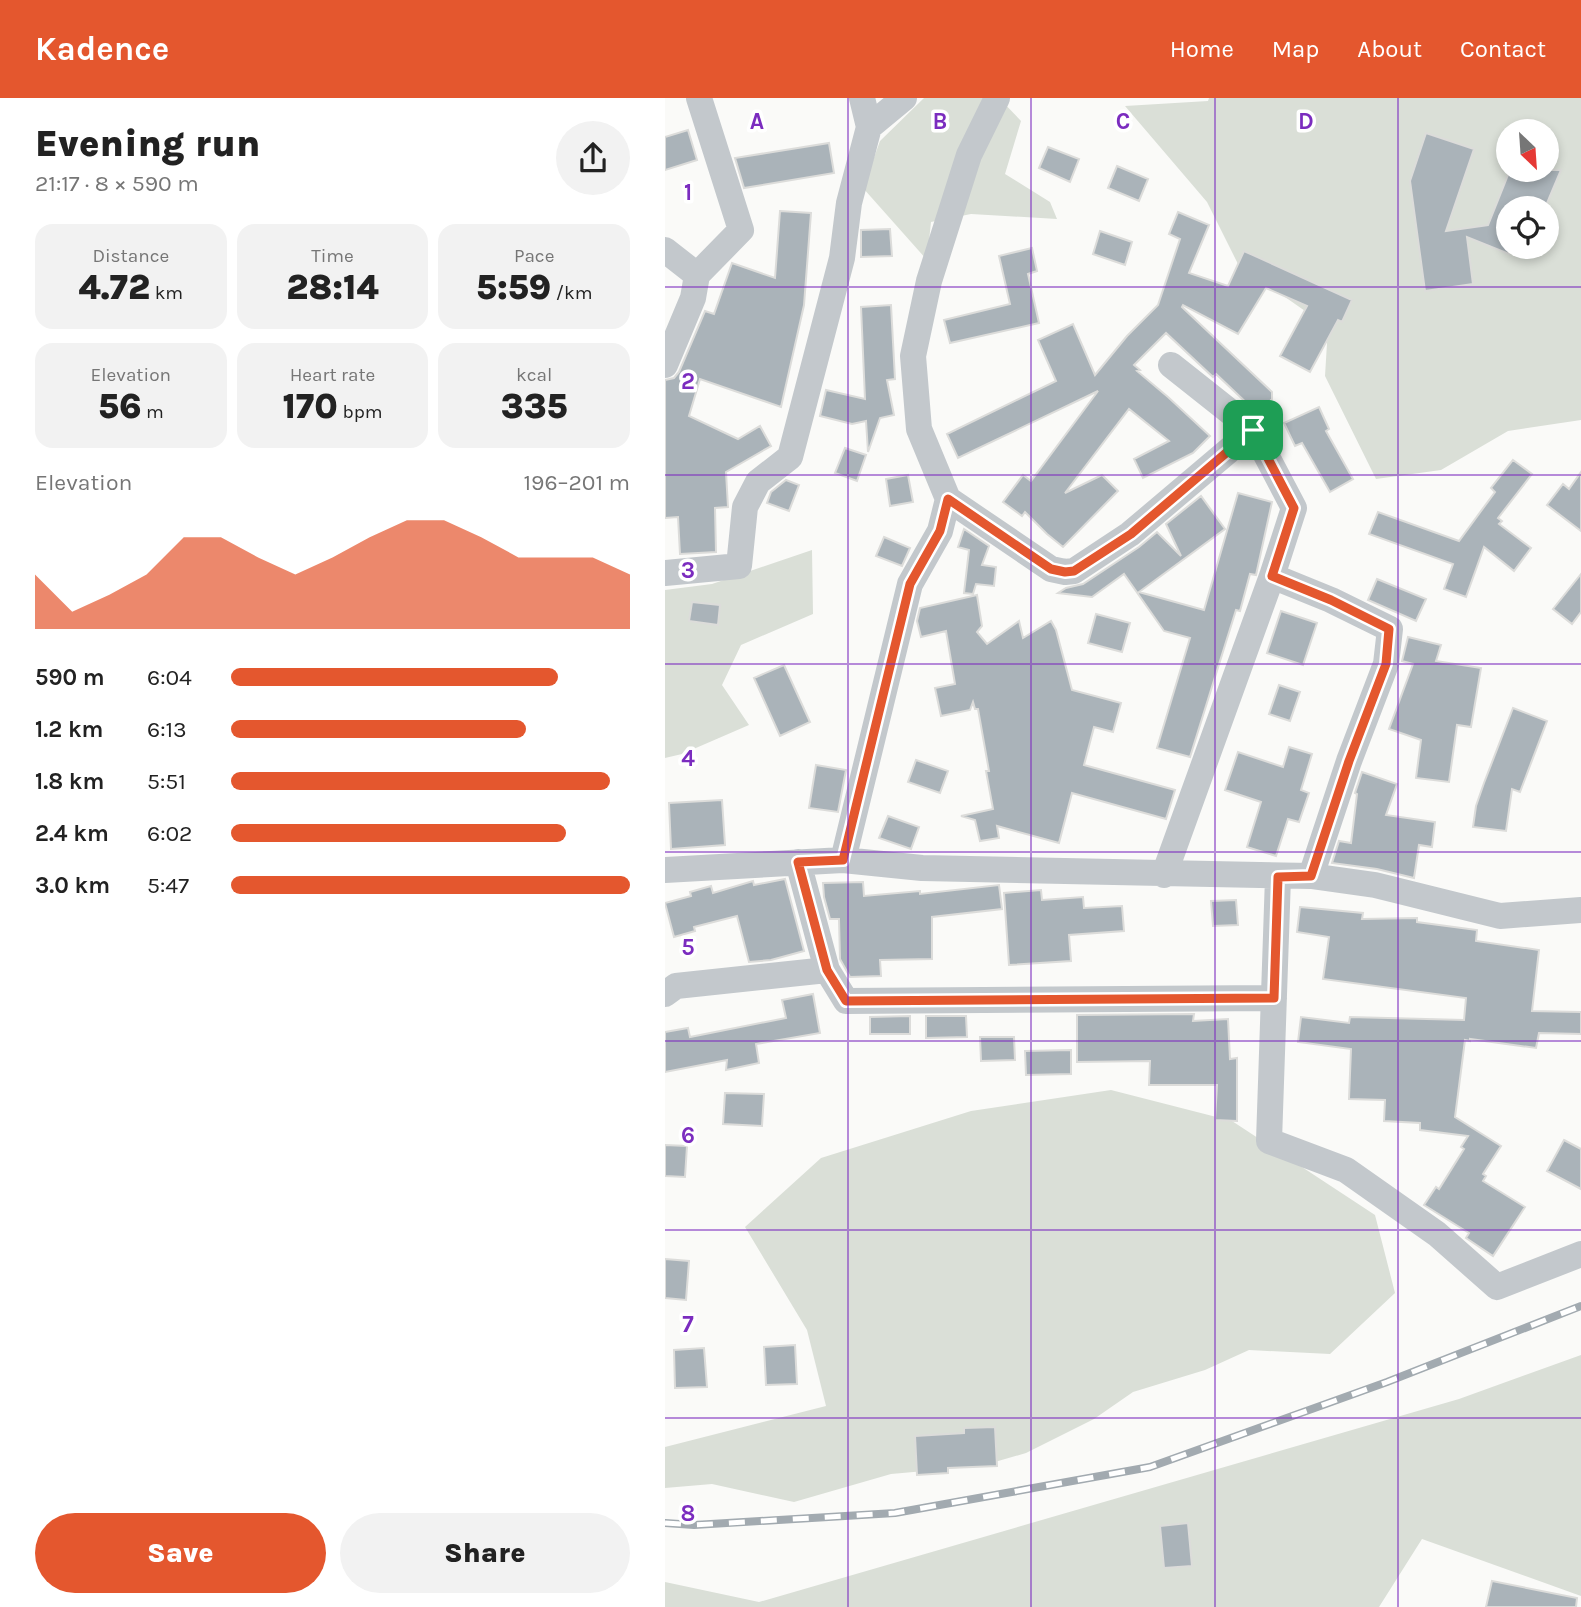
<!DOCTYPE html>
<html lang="en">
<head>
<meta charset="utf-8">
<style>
  :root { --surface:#fff; --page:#f2f2f2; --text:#222; --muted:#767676; --accent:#e4572e }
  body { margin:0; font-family:Karla,sans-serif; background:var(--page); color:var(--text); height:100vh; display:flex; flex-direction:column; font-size:26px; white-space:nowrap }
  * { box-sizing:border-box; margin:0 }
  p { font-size:23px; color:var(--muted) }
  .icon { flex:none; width:38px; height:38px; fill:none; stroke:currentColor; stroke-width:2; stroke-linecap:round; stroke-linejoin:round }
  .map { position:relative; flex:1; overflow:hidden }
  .drawer { display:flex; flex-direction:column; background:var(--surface); width:665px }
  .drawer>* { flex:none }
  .needle { width:46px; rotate:155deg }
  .fabs { position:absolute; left:831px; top:21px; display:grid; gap:14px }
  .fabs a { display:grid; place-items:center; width:63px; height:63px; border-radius:50%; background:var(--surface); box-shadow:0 4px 10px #0003; font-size:35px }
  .pin { position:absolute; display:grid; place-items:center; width:60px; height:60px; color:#fff; margin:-30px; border-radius:14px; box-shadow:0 4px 10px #0006 }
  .round { display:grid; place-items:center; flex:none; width:74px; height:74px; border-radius:37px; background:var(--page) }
  .headline { display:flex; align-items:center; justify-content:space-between; height:119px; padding:0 35px }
  h1 { font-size:38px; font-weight:800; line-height:52px }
  .figures { display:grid; grid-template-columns:repeat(3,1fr); gap:10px; height:119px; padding:7px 35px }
  .figures div { display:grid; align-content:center; border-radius:18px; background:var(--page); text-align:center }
  .figures b { font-size:35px; font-weight:800 }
  .figures small { font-size:19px; font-weight:400 }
  .figures p { font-size:19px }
  .chart { height:196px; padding:14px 35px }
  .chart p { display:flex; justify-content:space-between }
  .chart svg { width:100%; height:126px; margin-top:7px; fill:var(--accent); opacity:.7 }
  .primary-button { display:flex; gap:14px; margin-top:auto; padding:14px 35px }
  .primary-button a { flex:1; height:80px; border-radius:42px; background:var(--accent); color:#fff; font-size:28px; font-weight:800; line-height:80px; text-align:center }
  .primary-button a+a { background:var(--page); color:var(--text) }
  ul { padding:0 35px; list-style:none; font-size:23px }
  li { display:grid; grid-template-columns:112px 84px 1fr; align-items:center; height:52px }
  li i { height:18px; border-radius:9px; background:var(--accent) }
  header { display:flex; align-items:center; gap:42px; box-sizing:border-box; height:98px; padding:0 35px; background:var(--accent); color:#fff }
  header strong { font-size:33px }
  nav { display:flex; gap:38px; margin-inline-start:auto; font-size:24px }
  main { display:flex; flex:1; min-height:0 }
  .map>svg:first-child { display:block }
  .green { fill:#dadfd7; fill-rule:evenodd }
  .building { fill:#aab3b9; stroke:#dcdcda; stroke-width:2 }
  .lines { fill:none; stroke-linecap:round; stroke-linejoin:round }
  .minor { stroke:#c3c8cc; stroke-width:26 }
  .rail-casing { stroke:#a2aab0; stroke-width:8 }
  .rail { stroke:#fff; stroke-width:5; stroke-dasharray:16; stroke-linecap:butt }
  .route-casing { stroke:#fff; stroke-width:14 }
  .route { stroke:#e4572e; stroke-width:9 }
  .grid { fill:none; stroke:#7b2cbf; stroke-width:2; stroke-opacity:0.55 }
  .grid-label { font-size:23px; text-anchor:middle; font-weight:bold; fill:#7b2cbf; stroke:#fff; stroke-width:7; stroke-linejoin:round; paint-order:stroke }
</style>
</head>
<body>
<header>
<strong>Kadence</strong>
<nav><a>Home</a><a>Map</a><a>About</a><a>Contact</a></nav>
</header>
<main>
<section class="drawer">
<div class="headline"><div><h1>Evening run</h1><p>21:17 · 8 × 590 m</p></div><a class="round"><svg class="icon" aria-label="share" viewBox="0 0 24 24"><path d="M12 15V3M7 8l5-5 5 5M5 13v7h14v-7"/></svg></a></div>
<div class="figures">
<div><p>Distance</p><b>4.72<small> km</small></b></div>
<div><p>Time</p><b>28:14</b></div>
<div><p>Pace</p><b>5:59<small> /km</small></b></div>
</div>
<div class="figures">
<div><p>Elevation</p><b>56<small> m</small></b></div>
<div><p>Heart rate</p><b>170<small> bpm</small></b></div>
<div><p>kcal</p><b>335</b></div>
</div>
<div class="chart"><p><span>Elevation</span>196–201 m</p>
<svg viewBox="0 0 160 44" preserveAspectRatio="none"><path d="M0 44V25L10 38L20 32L30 25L40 12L50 12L60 19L70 25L80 19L90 12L100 6L110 6L120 12L130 19L140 19L150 19L160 25V44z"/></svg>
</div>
<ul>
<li><b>590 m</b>6:04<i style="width:82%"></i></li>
<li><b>1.2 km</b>6:13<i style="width:74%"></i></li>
<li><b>1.8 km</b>5:51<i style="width:95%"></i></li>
<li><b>2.4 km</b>6:02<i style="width:84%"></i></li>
<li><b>3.0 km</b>5:47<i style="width:100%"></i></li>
</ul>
<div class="primary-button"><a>Save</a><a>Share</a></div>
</section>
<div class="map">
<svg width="916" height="1509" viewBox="0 0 916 1509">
  <rect width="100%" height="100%" fill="#fafaf8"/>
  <path class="green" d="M259,0H334L356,23L340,76L385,104L392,121L306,116L266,124L262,162L198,90L215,43Z
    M544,0H916V322L843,333L776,372L711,381L660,278L663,229L573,166L542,104L460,8L543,3ZM844,33H882V72H844ZM844,110H882V149H844Z
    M147,452L148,516L76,547L57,587L84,627L17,656L0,660V492L47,486Z
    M446,992L567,1023L710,1117L730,1195L665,1256L584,1252L540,1272L468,1294L429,1321L361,1355L316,1368L226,1376L129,1404L47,1386L0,1390V1349L161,1308L142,1232L80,1129L156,1060L306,1013Z
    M916,1257V1498L757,1441L714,1509H0V1484L94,1504L794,1301Z"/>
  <path class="building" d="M23,32L32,62L0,72V39Z
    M761,35L809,51L781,133L823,127L845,72H896L880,110H844V156L802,139L808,186L760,193L745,83Z
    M164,45L169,75L79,90L70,60Z
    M383,49L414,61L405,84L374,70Z
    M452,68L483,81L474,103L443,90Z
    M115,113L146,115L139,207L116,309L35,281L24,318L73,341L95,328L106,348L61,374L63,409L50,410L51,454L15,456L13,419L0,420V282L9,280L14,274L40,213L49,216L67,165L110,180Z
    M513,114L544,127L524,175L563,188L579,153L687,202L677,224L673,222L645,274L615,258L642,208L601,190L573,236L518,207L517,209L607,294V301L597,312H589L551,276L548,279L501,235L469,267L475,272L472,273L503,299L545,338L528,355L478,380L469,361L504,343L464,311L400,395L437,377L453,393L398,449L382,436L360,414L357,418L338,404L358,377L366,383L433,293L293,360L282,336L391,283L373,242L408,226L430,277L462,238L493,207L515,141L504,136Z
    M225,131L227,158L196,159V132Z
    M435,133L467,144L460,167L428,156Z
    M367,150L372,173L363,176L374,225L285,245L279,222L345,206L334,158Z
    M226,207L230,281L222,282L229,317L215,320L203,354L201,323L187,326L155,318L161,292L200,301L196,209Z
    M654,309L664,331L661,333L688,381L665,394L637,345L630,348L619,325Z
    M180,350L201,357L192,383L170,375Z
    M848,362L867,376L833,420L837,423L834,426L866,450L849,473L819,449L801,499L779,491L788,466L704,436L713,414L794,443L830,394L826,390Z
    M916,374V433L882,407L898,386L904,391Z
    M243,377L248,404L225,408L221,381Z
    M121,382L134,387L124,413L102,405L106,394Z
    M573,395L607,404L591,477L585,476L575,513L571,512L525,659L492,650L525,540L499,533L459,476L427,499L393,495L401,490L418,486L474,449L492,434L516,458L501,426L536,398L560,431L474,494L539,512Z
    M299,431L324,448L317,467L331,469L329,488L311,486L308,496L299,495L304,452L293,449Z
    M219,439L245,450L237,468L211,458Z
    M916,476V514L907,526L888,511Z
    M712,481L761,501L751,523L703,502Z
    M312,497L317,528L312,534L322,546L354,523L358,540L386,523L391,532L407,592L456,605L448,634L429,629L419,667L510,692L501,721L407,695L394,745L332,728L334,740L315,743L310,722L296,718L328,711L321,673H324L313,611H310L308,604L305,612L276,618L270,590L290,586L281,533L256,539L252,523L255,510Z
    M27,504L55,507L53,527L24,523Z
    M616,513L652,525L638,567L602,555Z
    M431,516L465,525L457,554L423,545Z
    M743,539L776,547L771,563L816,570L806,629L792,627L784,684L751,680L756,642L724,631L748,566L737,563Z
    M119,567L145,624L115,638L89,580Z
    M614,587L635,594L625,623L604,616Z
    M848,610L882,623L855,694L847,691L841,733L808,729L811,708L819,685Z
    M624,649L647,656L636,692L644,695L634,724L623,721L611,758L582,749L596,704L560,692L573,654L618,669Z
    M251,662L283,673L275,695L243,684Z
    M151,667L181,672L173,714L144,710Z
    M697,674L732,686L721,717L770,724L767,749L754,747L749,780L712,771L667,765L674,743L686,745L692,696L690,695Z
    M57,702L60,747L6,751L4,705Z
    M223,718L254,729L246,751L214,740Z
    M120,781L139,853L106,862L84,864L72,818L29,829L30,833L9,839L0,805L26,798L25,794L46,788L48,795L88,783L89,787Z
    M198,784L199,798L255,793V796L334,787L337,811L267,819V861L215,862L216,878L185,879L175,861L174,821H165L159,799L158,785Z
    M376,792L377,802L418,799L419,810L457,808L459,833L404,837L406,863L344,867L339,795Z
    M571,802L573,827L548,828L546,803Z
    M635,809L698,815L697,821L752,820V824L812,832L811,843L874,852L867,913L916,914V936L874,935L871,950L805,941V943L800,942L790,1019L836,1048L818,1076L821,1078L818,1083L860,1109L828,1158L801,1140L804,1135L759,1107L771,1089L774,1091L799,1051L796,1049L803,1038L755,1032V1025L719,1023L720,1002L684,1001L686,951L633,944L636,919L684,925L685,919L799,922L801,900L658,881L664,839L632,834Z
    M148,896L155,935L91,946L94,965L61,972L62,962L0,974V934L23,930L25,939L121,920L117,902Z
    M529,916L528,923L563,921L565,961L572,960V1023L550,1022L552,987H484L485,963L412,964V917Z
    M245,918V936H205V919Z
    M261,918H301L302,939L261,940Z
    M315,939H349L350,962L316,963Z
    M406,952V976L361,977L360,953Z
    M60,995L99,996L97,1028L58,1026Z
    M899,1042L916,1051V1091L882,1073Z
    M0,1047L22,1048L20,1079L0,1078Z
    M0,1161L24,1163L21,1202L0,1200Z
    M130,1247L132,1286L101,1287L99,1249Z
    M39,1250L42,1289L10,1290L9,1252Z
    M330,1329L332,1368L283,1370V1375L252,1377L250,1338L299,1335V1330Z
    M523,1425L527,1468L499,1470L495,1428Z
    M827,1483L912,1500L911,1509H821Z"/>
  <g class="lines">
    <path class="minor" d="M197,0L204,29
      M332,0L304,57L264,183L248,258L254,331L283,401L386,471L400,474L409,473L465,436L588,332
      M0,152L32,177L28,200L0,267
      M32,177L76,132L34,0
      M0,475L74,468L80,409L93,384L125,359L177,160L184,105L204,29L239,0
      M607,478L666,502L725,531L721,566L684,663L646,778
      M178,762L245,486L275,433L283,401
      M133,764L162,872L181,903L609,900
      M0,772L178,762L257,770L646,778L710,787L835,818L916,812
      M499,777L607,478L629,410L588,332L506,267
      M613,779L604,1043L681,1072L772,1136L832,1189L916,1156
      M0,896L11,888L162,872"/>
    <g class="rail-casing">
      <path id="rail" d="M0,1425L29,1427L230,1415L485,1369L722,1284L916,1208"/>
    </g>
    <use href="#rail" class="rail"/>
  </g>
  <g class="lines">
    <g class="route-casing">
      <path id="route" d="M588,332L629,410L607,478L666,502L724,531L721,566L684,663L646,778L613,779L609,900L181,903L162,872L133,764L178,762L245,486L275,433L283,401L386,471L400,474L409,473L466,436Z"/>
    </g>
    <use href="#route" class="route"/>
  </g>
  <path class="grid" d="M183,0V1509M366,0V1509M550,0V1509M733,0V1509M0,189H916M0,377H916M0,566H916M0,754H916M0,943H916M0,1132H916M0,1320H916"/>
  <g class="grid-label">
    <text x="92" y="31">A</text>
    <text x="275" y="31">B</text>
    <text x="458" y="31">C</text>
    <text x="641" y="31">D</text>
    <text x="23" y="102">1</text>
    <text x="23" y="291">2</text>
    <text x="23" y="480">3</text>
    <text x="23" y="668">4</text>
    <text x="23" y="857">5</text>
    <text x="23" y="1045">6</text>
    <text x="23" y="1234">7</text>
    <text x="23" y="1423">8</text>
  </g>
</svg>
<div class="fabs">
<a><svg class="needle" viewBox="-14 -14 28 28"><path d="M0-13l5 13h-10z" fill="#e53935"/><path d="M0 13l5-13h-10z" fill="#767676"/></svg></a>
<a><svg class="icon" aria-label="locate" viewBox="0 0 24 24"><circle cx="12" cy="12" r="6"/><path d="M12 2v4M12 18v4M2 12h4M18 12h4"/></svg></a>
</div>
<div class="pin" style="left:588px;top:332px;background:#1e9e55"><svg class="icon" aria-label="arrive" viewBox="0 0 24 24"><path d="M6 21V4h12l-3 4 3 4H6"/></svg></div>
</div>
</main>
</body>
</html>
